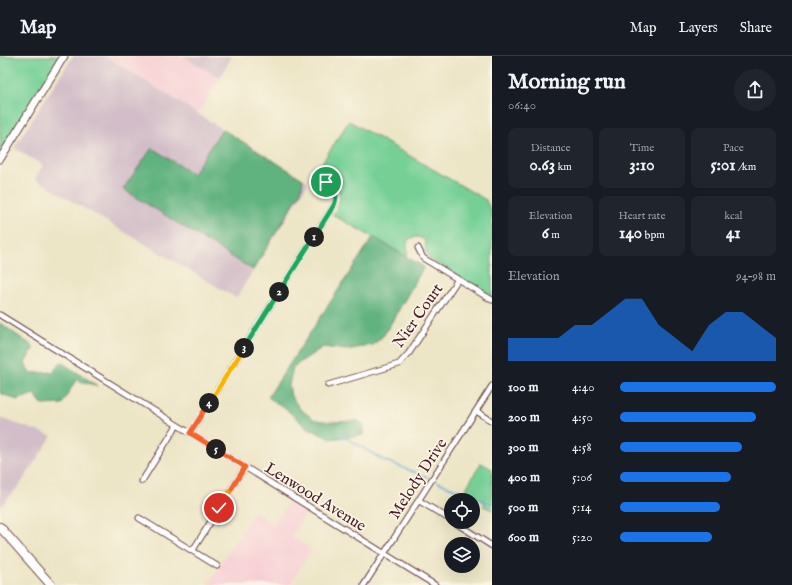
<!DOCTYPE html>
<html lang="en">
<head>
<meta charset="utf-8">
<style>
  :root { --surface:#171b24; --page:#20242c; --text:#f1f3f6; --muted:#9ea1a6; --line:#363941; --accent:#1a73e8 }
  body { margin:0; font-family:"IM FELL English",serif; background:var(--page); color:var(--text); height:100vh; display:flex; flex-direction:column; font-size:15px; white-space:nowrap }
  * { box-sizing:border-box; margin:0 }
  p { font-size:13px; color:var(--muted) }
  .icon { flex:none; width:22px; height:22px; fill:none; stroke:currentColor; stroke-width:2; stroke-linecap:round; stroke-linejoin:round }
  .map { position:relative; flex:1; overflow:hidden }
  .side { display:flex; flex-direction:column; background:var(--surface); width:300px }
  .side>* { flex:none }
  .tools { position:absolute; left:444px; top:437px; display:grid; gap:8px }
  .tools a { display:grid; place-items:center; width:36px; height:36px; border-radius:50%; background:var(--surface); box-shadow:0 4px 16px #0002; font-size:20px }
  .pin { position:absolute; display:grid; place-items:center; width:34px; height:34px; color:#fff; margin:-17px; border:2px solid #fff; border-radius:50%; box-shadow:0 1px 4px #0007 }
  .km { position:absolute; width:20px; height:20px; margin:-10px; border-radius:50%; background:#222; color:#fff; font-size:11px; line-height:20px; text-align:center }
  .round { display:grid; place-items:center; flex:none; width:42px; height:42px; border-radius:21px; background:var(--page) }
  .headline { display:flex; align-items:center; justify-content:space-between; height:68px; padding:0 16px }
  h1 { font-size:22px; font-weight:700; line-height:30px }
  .metrics { display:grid; grid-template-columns:repeat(3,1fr); gap:6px; height:68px; padding:4px 16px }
  .metrics div { display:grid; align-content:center; border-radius:8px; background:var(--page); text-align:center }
  .metrics b { font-size:17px; font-weight:700 }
  .metrics small { font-size:11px; font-weight:400 }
  .metrics p { font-size:11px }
  .chart { height:112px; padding:8px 16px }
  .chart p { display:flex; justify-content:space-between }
  .chart svg { width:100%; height:72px; margin-top:4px; fill:var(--accent); opacity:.7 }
  ul { padding:0 16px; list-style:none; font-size:13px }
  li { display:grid; grid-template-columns:64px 48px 1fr; align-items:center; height:30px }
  li i { height:10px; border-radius:5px; background:var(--accent) }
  header { display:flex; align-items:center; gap:24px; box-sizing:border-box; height:56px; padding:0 20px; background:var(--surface); border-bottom:1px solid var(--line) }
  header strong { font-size:19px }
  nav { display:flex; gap:22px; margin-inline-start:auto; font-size:14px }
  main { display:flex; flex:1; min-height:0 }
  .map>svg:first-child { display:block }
  .built { fill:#f7cfd5 }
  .industrial { fill:#d2bdc8 }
  .green { fill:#76d096; stroke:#607860 }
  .forest { fill:#60b27f; stroke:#556855 }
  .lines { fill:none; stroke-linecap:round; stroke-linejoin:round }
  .stream { stroke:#62a9d8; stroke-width:1.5 }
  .minor-casing { stroke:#623d42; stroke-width:7 }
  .secondary-casing { stroke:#623d42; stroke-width:9 }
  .primary-casing { stroke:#623d42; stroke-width:10 }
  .minor { stroke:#fff; stroke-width:5 }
  .secondary { stroke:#fff; stroke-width:7 }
  .primary { stroke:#fff; stroke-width:8 }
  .split-1-casing { stroke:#fff; stroke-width:8 }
  .split-2-casing { stroke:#fff; stroke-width:8 }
  .split-3-casing { stroke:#fff; stroke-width:8 }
  .split-4-casing { stroke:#fff; stroke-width:8 }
  .split-5-casing { stroke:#fff; stroke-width:8 }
  .split-6-casing { stroke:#fff; stroke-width:8 }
  .split-7-casing { stroke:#fff; stroke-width:8 }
  .split-1 { stroke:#22a559; stroke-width:5 }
  .split-2 { stroke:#22a559; stroke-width:5 }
  .split-3 { stroke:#22a559; stroke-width:5 }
  .split-4 { stroke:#f5b400; stroke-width:5 }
  .split-5 { stroke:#f0652b; stroke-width:5 }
  .split-6 { stroke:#f0652b; stroke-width:5 }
  .split-7 { stroke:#f5b400; stroke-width:5 }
  .labels { text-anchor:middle; stroke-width:3.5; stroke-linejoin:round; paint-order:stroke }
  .street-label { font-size:16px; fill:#4a1f2b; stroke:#fcf5e5 }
</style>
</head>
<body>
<header>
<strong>Map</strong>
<nav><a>Map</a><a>Layers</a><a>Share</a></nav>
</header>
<main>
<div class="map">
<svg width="492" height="529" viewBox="0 0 492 529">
  <rect width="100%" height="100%" fill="#fcf5e5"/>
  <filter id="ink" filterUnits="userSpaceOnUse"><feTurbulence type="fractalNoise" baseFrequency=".025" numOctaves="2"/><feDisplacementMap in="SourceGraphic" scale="8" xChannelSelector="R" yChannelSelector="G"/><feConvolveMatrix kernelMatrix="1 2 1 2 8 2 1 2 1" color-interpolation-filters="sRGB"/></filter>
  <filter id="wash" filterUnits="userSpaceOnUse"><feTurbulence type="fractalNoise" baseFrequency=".012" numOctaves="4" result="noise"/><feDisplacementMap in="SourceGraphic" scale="16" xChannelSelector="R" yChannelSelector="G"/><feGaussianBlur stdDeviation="0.9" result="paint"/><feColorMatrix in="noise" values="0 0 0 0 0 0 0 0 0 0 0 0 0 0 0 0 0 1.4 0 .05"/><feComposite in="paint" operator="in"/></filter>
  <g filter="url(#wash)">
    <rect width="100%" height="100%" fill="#ece5c6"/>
    <path class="built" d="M105,0H184L220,22L198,58Z
      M290,444L307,454L291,480L312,494L289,529H208L254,455L274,468Z"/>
    <path class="industrial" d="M73,0H105L303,123L307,124V129L236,242L35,123L43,109L14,92Z
      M183,0H232L220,22Z
      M0,362L52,380L19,430L0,451Z"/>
    <path class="green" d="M0,0H64L0,103Z
      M349,65L486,144L492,158V241L430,203L426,196L425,185C421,180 413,180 408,184L407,190L408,196L406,200L333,159C345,142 341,123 320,118V110Z
      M481,407L492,413V454L483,450L485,447L465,434Z"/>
    <path class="forest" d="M222,73L303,123L301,136L253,214L123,133L152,92L193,118Z
      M373,181L424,211L384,279L373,289L346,294L323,291L293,311L289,329L291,340L300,353L315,364L332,366L358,365L364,369L363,379L330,383L305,370L288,355L268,341Z
      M0,267L34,291L25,307L30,317L53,316L61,306L98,330L76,324L62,348L43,349L34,338L17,344L0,337Z"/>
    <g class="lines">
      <path class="stream" d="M340,378L383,404L427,421
        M438,426L492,448"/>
    </g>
  </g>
  <g filter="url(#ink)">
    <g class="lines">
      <g class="minor-casing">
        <path id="minor" d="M418,192L423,202L492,244
          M0,259L435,529
          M328,329L399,308L409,297L458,223
          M476,355L492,365
          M190,377L334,149C339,136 332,121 316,126
          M142,425L177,369
          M418,444L451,464
          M139,462L217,510
          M454,466L492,490
          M193,494L245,411
          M364,529L492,330"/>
      </g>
      <g class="secondary-casing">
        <path id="secondary" d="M0,103L64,0"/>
      </g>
      <g class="primary-casing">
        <path id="primary" d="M0,471L51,529"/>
      </g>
      <use href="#minor" class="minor"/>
      <use href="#secondary" class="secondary"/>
      <use href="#primary" class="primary"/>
    </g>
  </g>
  <g class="lines" filter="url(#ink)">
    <g class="split-1-casing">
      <path id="split-1" d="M314,181L334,149C338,139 336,131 326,126"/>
    </g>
    <g class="split-2-casing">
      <path id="split-2" d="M279,236L314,181"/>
    </g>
    <g class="split-3-casing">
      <path id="split-3" d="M244,292L279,236"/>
    </g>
    <g class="split-4-casing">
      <path id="split-4" d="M209,347L244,292"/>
    </g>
    <g class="split-5-casing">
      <path id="split-5" d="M209,347L190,377L216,393"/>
    </g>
    <g class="split-6-casing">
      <path id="split-6" d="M216,393L245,411L229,437"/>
    </g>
    <g class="split-7-casing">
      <path id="split-7" d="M219,452L229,437"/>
    </g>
    <use href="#split-1" class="split-1"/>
    <use href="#split-2" class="split-2"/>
    <use href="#split-3" class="split-3"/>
    <use href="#split-4" class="split-4"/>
    <use href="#split-5" class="split-5"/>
    <use href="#split-6" class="split-6"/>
    <use href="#split-7" class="split-7"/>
  </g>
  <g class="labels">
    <g class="street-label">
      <text transform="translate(417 259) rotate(-55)" y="6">Nier Court</text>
      <text transform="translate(417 422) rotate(-57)" y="6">Melody Drive</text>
      <text transform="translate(316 440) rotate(32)" y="6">Lenwood Avenue</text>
    </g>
  </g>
</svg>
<div class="tools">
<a><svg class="icon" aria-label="locate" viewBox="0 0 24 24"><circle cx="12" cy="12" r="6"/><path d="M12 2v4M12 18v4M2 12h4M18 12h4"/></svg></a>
<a><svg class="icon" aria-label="layers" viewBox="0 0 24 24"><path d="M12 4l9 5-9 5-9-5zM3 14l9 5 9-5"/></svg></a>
</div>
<div class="pin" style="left:326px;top:126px;background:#1e9e55"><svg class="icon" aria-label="arrive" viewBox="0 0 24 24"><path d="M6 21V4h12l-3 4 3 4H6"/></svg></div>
<div class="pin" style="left:219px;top:452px;background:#d93025"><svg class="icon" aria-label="check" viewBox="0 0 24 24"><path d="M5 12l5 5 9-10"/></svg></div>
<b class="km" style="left:314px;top:181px">1</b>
<b class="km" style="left:279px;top:236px">2</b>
<b class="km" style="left:244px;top:292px">3</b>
<b class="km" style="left:209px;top:347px">4</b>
<b class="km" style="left:216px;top:393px">5</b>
</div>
<section class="side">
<div class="headline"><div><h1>Morning run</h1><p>06:40</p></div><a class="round"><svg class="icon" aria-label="share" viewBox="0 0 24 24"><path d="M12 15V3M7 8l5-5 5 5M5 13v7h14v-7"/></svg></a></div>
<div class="metrics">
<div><p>Distance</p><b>0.63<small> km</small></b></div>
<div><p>Time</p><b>3:10</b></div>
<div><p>Pace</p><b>5:01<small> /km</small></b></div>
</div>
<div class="metrics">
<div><p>Elevation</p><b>6<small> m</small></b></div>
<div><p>Heart rate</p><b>140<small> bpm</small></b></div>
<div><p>kcal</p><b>41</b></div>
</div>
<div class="chart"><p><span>Elevation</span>94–98 m</p>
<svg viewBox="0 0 160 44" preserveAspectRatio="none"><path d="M0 44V30L10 30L20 30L30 30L40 22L50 22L60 14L70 6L80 6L90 22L100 30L110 38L120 22L130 14L140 14L150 22L160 30V44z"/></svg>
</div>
<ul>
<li><b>100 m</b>4:40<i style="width:100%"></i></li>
<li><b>200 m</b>4:50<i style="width:87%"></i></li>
<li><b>300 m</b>4:58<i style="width:78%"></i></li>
<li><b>400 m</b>5:06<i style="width:71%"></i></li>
<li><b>500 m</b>5:14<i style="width:64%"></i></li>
<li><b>600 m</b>5:20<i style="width:59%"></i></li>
</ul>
</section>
</main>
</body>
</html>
